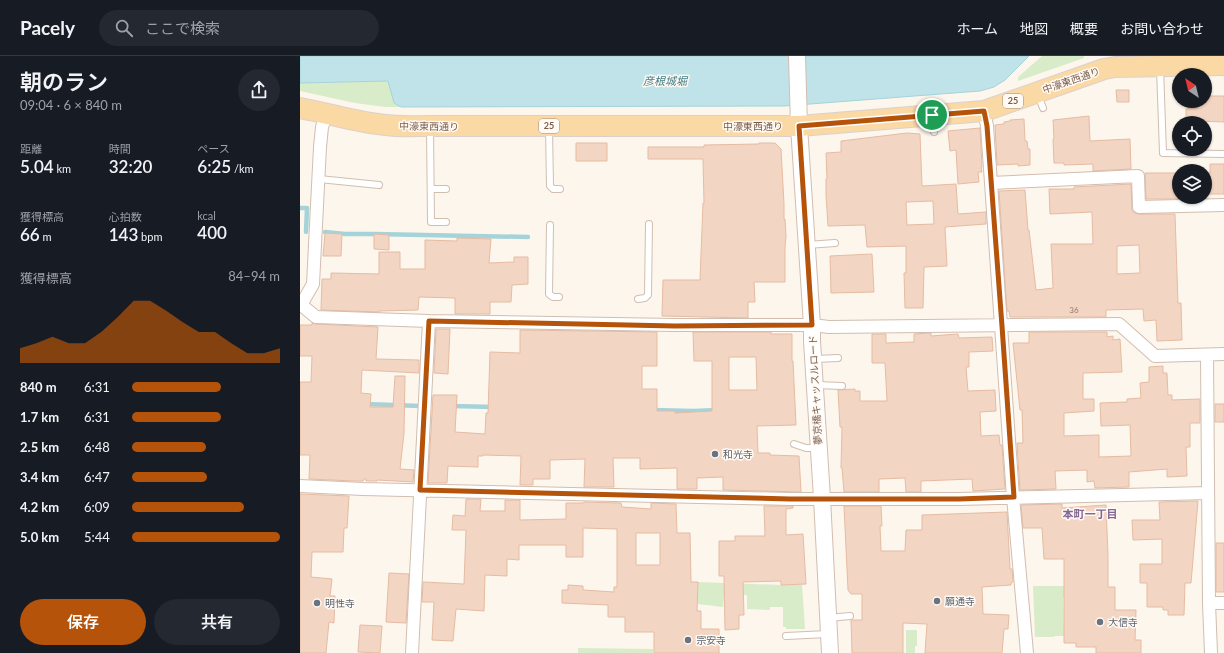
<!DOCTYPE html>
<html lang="ja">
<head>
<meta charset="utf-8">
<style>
  :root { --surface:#171b24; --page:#242831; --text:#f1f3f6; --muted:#9ea1a6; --line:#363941; --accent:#b45309 }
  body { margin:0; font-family:Lato,"Noto Sans JP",sans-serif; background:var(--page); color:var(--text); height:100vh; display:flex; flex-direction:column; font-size:15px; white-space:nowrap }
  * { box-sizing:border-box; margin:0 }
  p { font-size:13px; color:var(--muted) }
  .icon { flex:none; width:22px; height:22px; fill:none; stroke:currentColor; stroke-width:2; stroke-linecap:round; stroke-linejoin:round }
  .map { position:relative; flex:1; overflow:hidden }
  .sheet { display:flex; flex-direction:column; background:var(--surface); width:300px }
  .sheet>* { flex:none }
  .needle { width:26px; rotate:325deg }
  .controls { position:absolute; left:872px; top:12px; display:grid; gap:8px }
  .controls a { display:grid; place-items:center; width:40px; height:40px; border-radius:50%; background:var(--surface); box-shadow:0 1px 3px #0004; font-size:20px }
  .pin { position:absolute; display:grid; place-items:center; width:34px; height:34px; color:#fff; margin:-17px; border:2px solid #fff; border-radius:50%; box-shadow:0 1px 4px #0007 }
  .round { display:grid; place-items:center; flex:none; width:42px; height:42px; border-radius:21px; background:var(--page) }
  .summary { display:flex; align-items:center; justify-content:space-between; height:68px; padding:0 20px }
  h1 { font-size:22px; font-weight:600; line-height:30px }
  .metrics { display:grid; grid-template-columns:repeat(3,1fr); gap:6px; height:68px; padding:4px 20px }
  .metrics div { display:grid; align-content:center }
  .metrics b { font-size:17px; font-weight:600 }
  .metrics small { font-size:11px; font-weight:400 }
  .metrics p { font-size:11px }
  .chart { height:112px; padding:8px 20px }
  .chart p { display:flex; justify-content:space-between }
  .chart svg { width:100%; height:72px; margin-top:4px; fill:var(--accent); opacity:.7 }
  .action { display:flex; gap:8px; margin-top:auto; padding:8px 20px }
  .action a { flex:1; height:46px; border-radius:24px; background:var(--accent); color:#fff; font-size:16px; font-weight:600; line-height:46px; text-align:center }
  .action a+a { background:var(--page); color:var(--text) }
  ul { padding:0 20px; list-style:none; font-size:13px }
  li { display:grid; grid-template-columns:64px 48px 1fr; align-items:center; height:30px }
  li i { height:10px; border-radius:5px; background:var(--accent) }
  header { display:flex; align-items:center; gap:24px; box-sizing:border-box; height:56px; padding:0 20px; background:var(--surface); border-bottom:1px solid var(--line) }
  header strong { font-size:19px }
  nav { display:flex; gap:22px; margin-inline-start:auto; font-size:14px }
  .search { width:280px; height:36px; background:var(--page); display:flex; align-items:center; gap:10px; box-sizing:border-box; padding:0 14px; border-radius:22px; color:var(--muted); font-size:15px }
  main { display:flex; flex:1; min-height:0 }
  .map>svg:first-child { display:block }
  .green { fill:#d8ecc9 }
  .water { fill:#bfe3e8; stroke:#a5d3da }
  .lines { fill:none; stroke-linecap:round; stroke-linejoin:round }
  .stream { stroke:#a5d3da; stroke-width:4.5 }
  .building { fill:#f3d5c3; stroke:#e6bba3; fill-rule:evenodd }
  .service-casing { stroke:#d1beb0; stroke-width:8 }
  .minor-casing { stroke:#d1beb0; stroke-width:14 }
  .tertiary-casing { stroke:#d1beb0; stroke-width:18 }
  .primary-casing { stroke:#dad1cd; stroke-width:22 }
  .service { stroke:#fff; stroke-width:6 }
  .minor { stroke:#fff; stroke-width:12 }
  .tertiary { stroke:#fff; stroke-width:16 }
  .primary { stroke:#fbd9a5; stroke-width:20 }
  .route-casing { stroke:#fff; stroke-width:8 }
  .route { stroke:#b45309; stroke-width:5 }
  .worship-dot { fill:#6b7280; stroke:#fffaf3; stroke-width:1.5 }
  .labels { text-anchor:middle; stroke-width:3; stroke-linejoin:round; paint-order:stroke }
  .number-label { font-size:8px; fill:#987a6a }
  .shield { fill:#fffaf3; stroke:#a28b7f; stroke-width:1 }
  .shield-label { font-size:9px; font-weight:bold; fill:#7a5c4d }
  .street-label { font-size:10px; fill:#7a5c4d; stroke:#fffaf3 }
  .worship-label { font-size:10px; fill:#5b616d; stroke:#fffaf3; text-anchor:start }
  .water-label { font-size:11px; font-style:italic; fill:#437c86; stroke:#fffaf3 }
  .neighbourhood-label { font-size:11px; font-weight:bold; fill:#846695; stroke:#fffaf3 }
</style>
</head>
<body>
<header>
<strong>Pacely</strong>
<div class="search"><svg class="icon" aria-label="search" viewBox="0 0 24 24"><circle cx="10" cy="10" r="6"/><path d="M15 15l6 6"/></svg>ここで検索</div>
<nav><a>ホーム</a><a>地図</a><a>概要</a><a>お問い合わせ</a></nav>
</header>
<main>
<section class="sheet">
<div class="summary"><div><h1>朝のラン</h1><p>09:04 · 6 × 840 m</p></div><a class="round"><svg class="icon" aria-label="share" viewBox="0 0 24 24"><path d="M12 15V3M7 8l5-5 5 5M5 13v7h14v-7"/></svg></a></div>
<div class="metrics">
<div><p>距離</p><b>5.04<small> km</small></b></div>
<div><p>時間</p><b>32:20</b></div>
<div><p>ペース</p><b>6:25<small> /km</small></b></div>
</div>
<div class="metrics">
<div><p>獲得標高</p><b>66<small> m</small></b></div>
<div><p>心拍数</p><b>143<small> bpm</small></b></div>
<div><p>kcal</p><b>400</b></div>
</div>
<div class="chart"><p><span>獲得標高</span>84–94 m</p>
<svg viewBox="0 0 160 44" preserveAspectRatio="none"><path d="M0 44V35L10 32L20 28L30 32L40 32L50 25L60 16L70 6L80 6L90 12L100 19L110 25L120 25L130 32L140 38L150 38L160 35V44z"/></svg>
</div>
<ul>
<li><b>840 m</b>6:31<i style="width:60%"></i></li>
<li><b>1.7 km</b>6:31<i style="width:60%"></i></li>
<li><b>2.5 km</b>6:48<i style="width:50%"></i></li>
<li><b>3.4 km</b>6:47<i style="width:51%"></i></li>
<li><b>4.2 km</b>6:09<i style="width:76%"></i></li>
<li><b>5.0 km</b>5:44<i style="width:100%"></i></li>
</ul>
<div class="action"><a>保存</a><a>共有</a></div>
</section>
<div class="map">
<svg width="924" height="597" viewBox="0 0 924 597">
  <rect width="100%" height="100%" fill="#fdf6ec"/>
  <path class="green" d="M742,0H784V2L718,25V21Z
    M88,25L94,47L101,51H85L55,47L0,35V27Z
    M398,526L481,529H502L505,573H486V571H483V551H470V554L447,553V539L424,540L423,551L398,548Z
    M733,530H764V541L763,542L764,580H755L754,581H735Z
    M606,574H617V590H615V597H606Z
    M278,592L353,593V597H278Z"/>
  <path class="water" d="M0,0H729L705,24L694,31L680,35L484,50L101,51L94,47L88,25L0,27Z"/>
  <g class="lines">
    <path class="stream" d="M0,152H7L6,176
      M25,176L45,178H74L228,181
      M65,348L120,350
      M152,350L194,351
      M352,354L394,355L418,354"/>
  </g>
  <path class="building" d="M816,34H829V46H817Z
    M905,40H924V66L898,65V67H886V53L898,52V45H905Z
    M789,60L790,85L830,83L831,113L793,115V108L764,109V107H754L753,83H754L753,64Z
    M724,63L725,85H727L728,93H730V109L718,110V108L697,109L695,69L704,68V66L710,65V64Z
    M680,72L682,111H681L682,116H678L679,126L658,128L656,94L650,95L648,75Z
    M607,77L620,78L622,130L656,128L658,158L686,156V168L645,171L647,210L624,211L623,252H605L604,217H606V190L567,191L565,169L528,170L526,139V123H527L526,97L541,96V85ZM633,145L634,168L607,169L606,146Z
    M276,87H307V105H276Z
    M459,87H475L481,93L484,148V163H485L486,180L485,192V226H454L455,246H448V262L362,260L363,224H400L403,147H404L403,103H348V91H404V89L459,88Z
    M910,108H924V138H905V117H910Z
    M845,117H879V143H846Z
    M831,128L832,151V155L835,157L839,158H875L878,247H881L882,284L857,285L856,264L844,265L843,253L806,254V261H710L709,255H707L699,135L725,134L728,174H729L736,234L753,232L751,188H793L792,156L750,158L749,133H774V131ZM839,189L840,217L817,218V190Z
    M25,177L42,178L41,200H23Z
    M74,178L89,179V194L74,193Z
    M157,182L191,183L189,207L214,206V201H228V228L212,229L211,246H190V258H155V242L119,241L118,254L79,255V256L21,254L22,223H31V217L79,218V196H100V213H125V184L157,185Z
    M572,198L574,236L531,237L530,200Z
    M12,267L16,268L78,271L76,303L119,304V317L62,314L61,337L71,338L70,351H93L95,320H105L104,377L100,413L114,414L113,426L77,424V425H66V423H64L63,425H54L9,423L10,399H0V326H11L12,300H0V269H12Z
    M136,273H150L148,318L134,317Z
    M220,274L357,276V310H342V333H357V355H375V357L412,355V305H394L393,276H471V278H492V305H493L496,369L457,370L458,397H470V399L499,400L501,436L423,434V421L397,422V433H377V412L340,413V402H313L314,431H284L285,403L250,404V423H233V429H220L221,400L183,399V400H178V411L148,410L147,427H128L133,339H157L155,376L185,378L186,357H188L190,296L220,297ZM429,301H456L457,334H429Z
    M729,276H807V281L813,280V284L820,283L822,316L783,317V343H794V355L764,357V380L799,379V401L831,400L830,369L801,370L800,347L827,346V343L841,342L840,327L849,326V311L863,310V317H867L868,339H872V344L900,343V367H890V391H886L887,420L867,421V413L829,416V431L795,432L794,425L787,426V414L755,415L756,433L720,434L717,387H723L722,354H720L713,287H729Z
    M631,277V280L658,278L659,282L692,281L693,295L669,296V311H666L668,335L695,334L696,355L680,356L681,380L699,379L700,389H702L705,433L673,435L672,423L621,425V436H606L605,422L579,423V436H544L542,412H541L542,371H540L538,334L555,333V335H560V345H587L585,307H572V278H586V287L614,286V278Z
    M915,348H924V366H915Z
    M0,438L49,440L47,472H44L43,496H12L11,521L32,523L30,540H35L34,567L29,566L26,597H0Z
    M166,443H181L180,455H205V444H220V464L266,463V447H283L284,446L321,447L322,451L351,453V447L376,448L377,477H390L391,526H398L397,555H401V573H419V597H354V576H325V561H308V549L262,547V534H268V529L283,530V534L314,536V531H317V473L283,472V501H266V489H219V504L207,503V520L185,519L184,555L156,553L153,585L132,584L134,546H122L123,526L164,528L166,474H152L153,459L165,460ZM336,477H360V509H336Z
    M898,445L891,527H885L884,559H868V554H863V551H847V527H840V508H862V483L833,484L832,464H860L859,446Z
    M762,448V452L806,449L808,500V531H815V554H836L835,584H841V597H796V591H776V587H764V503H744L742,472H723L721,449Z
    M464,450H493V452L486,453V479L503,478L506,528L481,529V525L443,526L444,559H439V573L425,574L424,520H419V485H435V480H465Z
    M544,450H581L582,470H580L581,495H605L606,474H622V459L707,456L710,513H712L713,526L711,527V529L682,531L683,558L709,559L708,573H704L702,597H625L627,568L603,567V597H552L551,564H562V538H551L548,534Z
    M916,487H924V536H916Z
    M89,517L109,518L106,567L86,566Z
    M60,569L82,570L80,597L58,596Z"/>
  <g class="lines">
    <g class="service-casing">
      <path id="service" d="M860,12L863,97L924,98
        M738,39L743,52
        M633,62L634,76
        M130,72L131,166H146
        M249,72L250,130L253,133H260
        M19,123L79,129
        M131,133H146
        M250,169L249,238L253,241H259
        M507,189L535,187
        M338,243L345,242L348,239L349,168
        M515,303L538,302
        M516,329L542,330
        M494,388L506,392H518
        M528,562L550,560
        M486,580L528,578"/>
    </g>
    <g class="minor-casing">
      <path id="minor" d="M684,55L687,70L713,441L727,597
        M691,127L838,120L839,151L924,149
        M0,248L16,261L129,265L375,269H512L529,271L819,268L855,300L924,298
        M1,249L13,228L20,91L22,71L27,57
        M907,299L909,547L911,597
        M0,430L63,433L490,443H659L908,437
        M909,547H924
        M112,597L129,265"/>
    </g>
    <g class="tertiary-casing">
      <path id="tertiary" d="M497,0L499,70L512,269V285L522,442L530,597"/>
    </g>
    <g class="primary-casing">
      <path id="primary" d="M0,52C28,57 58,67 86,69C100,71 115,70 130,70H499L684,55L804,13L815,11L924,9"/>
    </g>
    <use href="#service" class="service"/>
    <use href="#minor" class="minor"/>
    <use href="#tertiary" class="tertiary"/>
    <use href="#primary" class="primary"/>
  </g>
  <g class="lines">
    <g class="route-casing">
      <path id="route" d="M684,55L687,70L702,270L714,441L659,443H490L120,434L129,265L375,270L512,269L499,70Z"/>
    </g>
    <use href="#route" class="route"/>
  </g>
  <g class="worship-dot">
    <circle cx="415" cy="398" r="4"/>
    <circle cx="637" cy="545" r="4"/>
    <circle cx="17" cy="547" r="4"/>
    <circle cx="800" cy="566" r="4"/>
    <circle cx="388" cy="584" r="4"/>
  </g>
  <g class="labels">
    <g class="number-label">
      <text x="774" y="257">36</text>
    </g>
    <g class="shield">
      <rect x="703" y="38" width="20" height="14" rx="3"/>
      <rect x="239" y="63" width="20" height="14" rx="3"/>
    </g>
    <g class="shield-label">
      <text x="713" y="48">25</text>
      <text x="249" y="73">25</text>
    </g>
    <g class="street-label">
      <text transform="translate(771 24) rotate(-19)" y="4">中濠東西通り</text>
      <text transform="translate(129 70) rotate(1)" y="4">中濠東西通り</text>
      <text x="453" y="74">中濠東西通り</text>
      <text transform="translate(515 334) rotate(-93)" y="4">夢京橋キャッスルロード</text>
    </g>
    <g class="worship-label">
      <text x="423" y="402">和光寺</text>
      <text x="645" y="549">願通寺</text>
      <text x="25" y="551">明性寺</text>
      <text x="808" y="570">大信寺</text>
      <text x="396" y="588">宗安寺</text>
    </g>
    <g class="water-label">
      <text x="365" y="29">彦根城堀</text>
    </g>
    <g class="neighbourhood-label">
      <text x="790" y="462">本町一丁目</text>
    </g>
  </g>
</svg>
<div class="controls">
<a><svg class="needle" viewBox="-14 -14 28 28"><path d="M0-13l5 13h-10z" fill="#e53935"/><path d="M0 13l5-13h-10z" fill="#9ea1a6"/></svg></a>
<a><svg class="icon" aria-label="locate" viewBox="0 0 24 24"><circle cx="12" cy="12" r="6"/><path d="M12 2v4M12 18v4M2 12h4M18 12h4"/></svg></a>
<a><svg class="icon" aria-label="layers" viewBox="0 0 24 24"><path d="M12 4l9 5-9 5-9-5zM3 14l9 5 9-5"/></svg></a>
</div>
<div class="pin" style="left:632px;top:59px;background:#1e9e55"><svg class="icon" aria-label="arrive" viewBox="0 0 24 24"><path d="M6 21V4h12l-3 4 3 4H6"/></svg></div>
</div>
</main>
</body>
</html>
